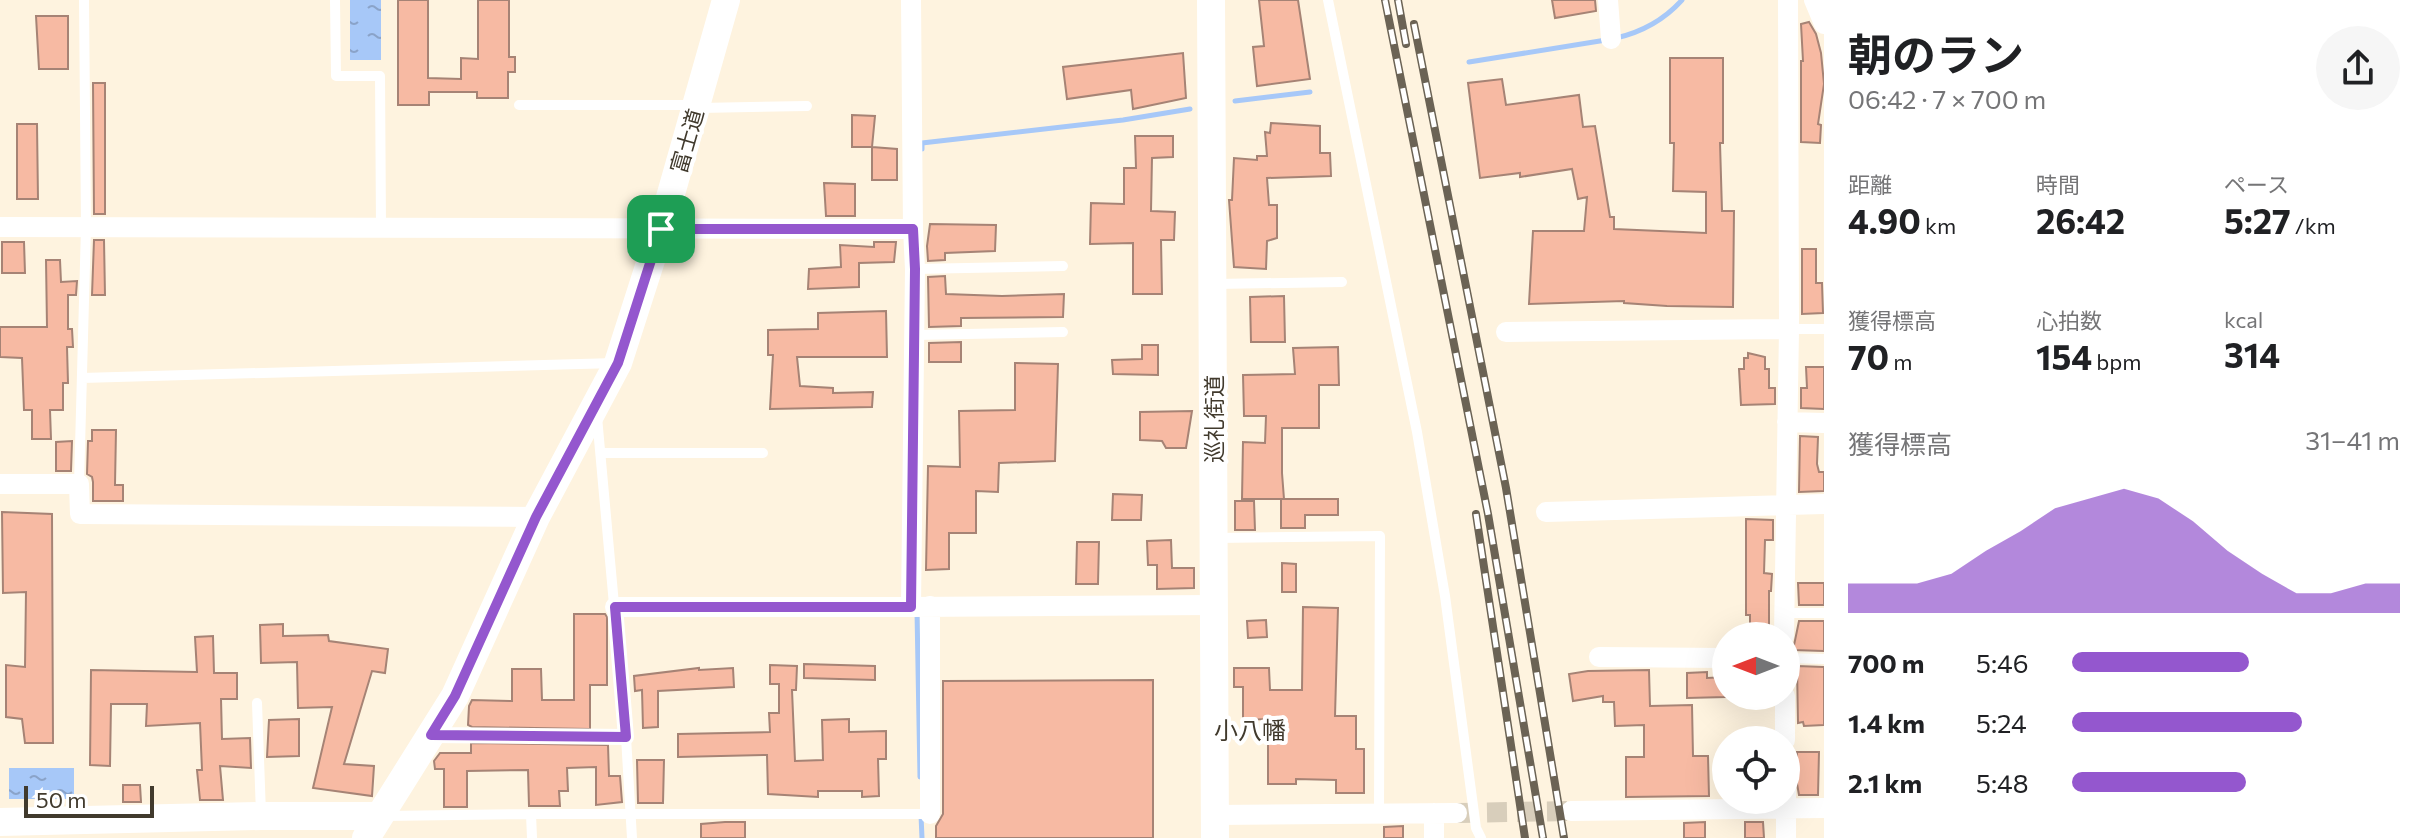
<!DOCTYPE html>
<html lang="ja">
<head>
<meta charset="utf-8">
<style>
  :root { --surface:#fff; --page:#f6f6f6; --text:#202124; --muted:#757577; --accent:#9457ce }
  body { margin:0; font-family:Commissioner,"Noto Sans JP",sans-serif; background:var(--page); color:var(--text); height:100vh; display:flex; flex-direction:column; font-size:30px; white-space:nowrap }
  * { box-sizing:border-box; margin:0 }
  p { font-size:26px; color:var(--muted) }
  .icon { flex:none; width:44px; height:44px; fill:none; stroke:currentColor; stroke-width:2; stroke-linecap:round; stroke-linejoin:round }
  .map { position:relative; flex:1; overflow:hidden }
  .panel { display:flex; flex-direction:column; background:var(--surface); width:600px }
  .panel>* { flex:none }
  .needle { width:52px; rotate:270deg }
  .tools { position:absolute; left:1712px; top:622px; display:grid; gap:16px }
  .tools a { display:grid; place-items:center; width:88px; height:88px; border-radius:50%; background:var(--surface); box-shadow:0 8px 32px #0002; font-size:40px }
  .scale { position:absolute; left:24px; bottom:20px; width:130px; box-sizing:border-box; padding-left:8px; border:4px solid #413a2d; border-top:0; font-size:22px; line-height:28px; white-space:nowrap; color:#413a2d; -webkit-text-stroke:6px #fff; paint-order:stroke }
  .pin { position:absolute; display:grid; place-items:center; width:68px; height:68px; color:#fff; margin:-34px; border-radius:16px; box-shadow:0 4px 12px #0006 }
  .round { display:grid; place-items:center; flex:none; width:84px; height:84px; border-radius:42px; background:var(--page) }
  .head { display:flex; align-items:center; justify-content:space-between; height:136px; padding:0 24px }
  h1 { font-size:44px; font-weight:700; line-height:60px }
  .figures { display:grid; grid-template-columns:repeat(3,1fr); gap:12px; height:136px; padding:8px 24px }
  .figures div { display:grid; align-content:center }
  .figures b { font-size:34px; font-weight:700 }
  .figures small { font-size:22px; font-weight:400 }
  .figures p { font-size:22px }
  .chart { height:224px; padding:16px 24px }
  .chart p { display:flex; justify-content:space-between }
  .chart svg { width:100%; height:144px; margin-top:8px; fill:var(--accent); opacity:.7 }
  ul { padding:0 24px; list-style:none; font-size:26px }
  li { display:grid; grid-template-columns:128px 96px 1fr; align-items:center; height:60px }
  li i { height:20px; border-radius:10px; background:var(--accent) }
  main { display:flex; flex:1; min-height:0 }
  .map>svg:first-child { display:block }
  .water { fill:url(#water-ripples) }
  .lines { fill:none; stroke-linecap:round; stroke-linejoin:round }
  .stream { stroke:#a7c8f8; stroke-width:5 }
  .building { fill:#f7baa3; stroke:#a68375; stroke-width:2 }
  .street-tunnel { stroke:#d8cebb; stroke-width:20; stroke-dasharray:20 10; stroke-linecap:butt }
  .lane { stroke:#fff; stroke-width:10 }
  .street { stroke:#fff; stroke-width:20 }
  .secondary { stroke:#fff; stroke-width:28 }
  .rail-casing { stroke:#6b6355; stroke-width:8 }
  .rail { stroke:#fff; stroke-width:5; stroke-dasharray:15; stroke-linecap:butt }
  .route-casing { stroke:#fff; stroke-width:16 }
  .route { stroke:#9457ce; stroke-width:10 }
  .labels { text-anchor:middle; stroke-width:8; stroke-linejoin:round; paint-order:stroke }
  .street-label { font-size:22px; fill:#413a2d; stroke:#fff }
  .neighbourhood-label { font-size:24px; fill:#413a2d; stroke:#fff }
</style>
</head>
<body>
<main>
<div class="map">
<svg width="1824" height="838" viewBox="0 0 1824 838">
  <defs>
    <pattern id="water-ripples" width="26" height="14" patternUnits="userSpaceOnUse" patternTransform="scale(2)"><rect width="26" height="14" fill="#a7c8f8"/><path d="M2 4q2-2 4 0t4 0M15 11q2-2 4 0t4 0" fill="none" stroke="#8aa3c9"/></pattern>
  </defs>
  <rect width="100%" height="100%" fill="#fef3df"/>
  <path class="water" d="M350,0H381V60H350Z
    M9,768H74V799H9Z"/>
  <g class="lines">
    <path class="stream" d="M1616,38C1642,32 1664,20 1682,0
      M1469,62L1606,40
      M1235,101L1310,92
      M922,149V143L1123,120L1190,109
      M917,611L920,777
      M921,815L922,838"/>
  </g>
  <path class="building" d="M398,0H428V78L461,79V58L478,59V0H509V57H515V72H508V98H477V92H429V105H398Z
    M1259,0H1298L1310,79L1257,86L1253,47L1264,46Z
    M1552,0H1595L1596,11L1555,18Z
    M36,16H68V69H39Z
    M1809,22L1816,34L1821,53L1824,84L1818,124L1821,125L1820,143L1801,142V61H1803L1801,24Z
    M1183,53L1186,98L1133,109L1131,90L1067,99L1063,67Z
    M1670,58H1723V143H1720L1722,211H1734L1733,307L1667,306L1624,303V301L1529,304L1533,231H1584L1587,197L1578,199L1572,169L1520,177V173L1480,178L1468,83L1502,79L1506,105L1579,95L1583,127L1595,126L1610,217H1614V229L1706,233V192L1673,191L1674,143H1670Z
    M93,83H105V214H94Z
    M852,115L875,116L872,147H852Z
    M1271,123L1320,126V153H1330L1331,176L1267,178L1269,205H1277V238L1267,241L1266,269L1234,267L1229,200H1232L1234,158L1257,160V156H1267L1265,132L1270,133Z
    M17,124H37L38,199H17Z
    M1135,136H1173V157L1152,158L1151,211L1175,212L1174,240H1161L1162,294H1133V243L1090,244L1091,203L1124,204V168H1136Z
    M872,147L897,149V180H872Z
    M824,183L855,184V216H826Z
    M930,224L996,225L995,251L945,253V260L928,261L927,246Z
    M94,240H104L105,295H92Z
    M2,242H24L25,273H2Z
    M874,242H896L894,262L859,263V287L808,289L809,269L841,267L840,245L874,247Z
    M1802,249H1816V283H1822L1823,313L1802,314Z
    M46,260H60L61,282L77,281L76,295H68V329H72L73,347H67L68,383H63V410H50L51,439H32V410H24L22,358L0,357V327H47Z
    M945,276L946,294L1002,296L1064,294L1063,317L961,318V326L929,327L928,277Z
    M1284,296L1285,342H1251L1250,297Z
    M886,311L887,357H797L800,386L833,388V393L873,392L872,407L770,409L773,355H768V330L818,329V313Z
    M961,342V362H929V343Z
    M1142,345H1158V375L1113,374L1112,360L1142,359Z
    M1338,347L1339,385H1319V428H1282V473L1284,499H1242L1243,442L1265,443L1266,416H1244L1243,375L1295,374L1293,348Z
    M1748,353L1765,357V369H1769V388H1775V404L1741,405L1739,369H1744V358H1748Z
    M1015,363L1058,364L1055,461L999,463L998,492L976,491V533H949V569L926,570L928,466L960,467L959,411L1015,410Z
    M1806,367H1824V409L1801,408V388H1807Z
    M1192,411L1186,448H1166L1162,441L1140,440V412Z
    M92,430H116L115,485H123V501H93V482L92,477L87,474L88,441H92Z
    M1800,436L1818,437L1817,464L1819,472H1824V491L1799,492Z
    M72,441L71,471H56V442Z
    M1113,494L1142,495L1141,520H1112Z
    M1281,499H1338V515H1305V528H1281Z
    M1235,501H1254L1255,530H1235Z
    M2,512L52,514L53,743H25L22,719L6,717V665L25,667L26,592L3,593Z
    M1746,519L1773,520V540H1765L1764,573L1772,574L1771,591H1769V636H1750V615H1746Z
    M1171,540L1172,568H1194V588L1157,589V565H1148L1147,541Z
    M1077,542H1099L1098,584H1076Z
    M1282,563L1296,564V592H1282Z
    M1798,583H1824V605H1799Z
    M1303,607L1338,608L1335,716H1356V749H1364V793H1336V780L1296,779V784H1268V719L1243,720V687H1234V668H1269L1270,690H1302Z
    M574,614H605L607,617V685H590V729L472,727L468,725L469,706L472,700L512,701V669H541L542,700H574Z
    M1266,620L1267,637L1248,638L1247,621Z
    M1799,621H1824V651L1793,650Z
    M283,624V636L328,635L329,641L388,649L385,673L372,671L344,764L374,766L372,796L313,788L332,707L298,708L297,662L261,663L260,625Z
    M213,636L214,673H237V699H221L222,739L250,738L251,768L220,766L223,800H200L197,770H202L200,723L146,726L147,704H111L110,766L90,765L91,670L197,672L195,637Z
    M804,664L875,666V680L804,678Z
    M770,665L797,666L796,690H792L795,761L823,760L822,720L849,719V732L886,731V759H878L879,796L862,797V791H818V797L768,794L767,755L678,757V734L770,732L769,713H779V684H770Z
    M1797,666L1824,667V725L1804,726L1803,722L1798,723Z
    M699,668V670L733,668L734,687L658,691V727L643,728L642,690L635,691L634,676Z
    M1649,670L1650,706L1692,705L1693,756H1708L1709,796L1626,797V757H1644V725L1615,726L1614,702H1603V696L1573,701L1569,674L1588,671Z
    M1707,672V678L1726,677V697L1687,698V673Z
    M1153,680V838H936V826L943,814V681Z
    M299,719V756L267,757L269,720Z
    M471,743L608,745L609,776H620L622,802L596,805V767L567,768L568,791H559L560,806H529L528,770L467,771V807H444V769H435L434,761L440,753H471Z
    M1797,752H1819L1818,795H1799L1796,778Z
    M637,760H664L663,803H638Z
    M123,785H140L141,802H123Z
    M725,822H745V838H701V824Z
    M1705,822V838H1684V823Z
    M1745,822H1763L1764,838H1745Z
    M1403,826V838H1384V827Z"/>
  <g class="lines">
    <path class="street-tunnel" d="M1457,813L1571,811"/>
    <path class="lane" d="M335,0L336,76H380L381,228
      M1328,0L1417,432L1445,596L1476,828L1481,838
      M519,105H695
      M699,108L807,106
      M915,269L1063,266
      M1215,284L1342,282
      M1789,329H1824
      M914,335L1063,332
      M82,378L616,363
      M597,417L626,737L632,838
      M602,453H763
      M79,484L86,227L84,0
      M1216,538L1380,536L1379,812
      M1785,613H1824
      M1786,658L1824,659
      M257,703L261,814
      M433,735L626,737
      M531,814L532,838
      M385,816L531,814H930"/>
    <path class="street" d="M1608,0L1611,39
      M1814,0L1824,24
      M0,227L913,229L911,0
      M1506,332L1789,329
      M1787,422L1824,423
      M0,484H79L80,514L536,517
      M1546,512L1824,504
      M615,607H911L915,269L913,229
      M911,607L1215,605
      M1784,636L1789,329L1788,0
      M1599,657L1726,658
      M1785,696V740
      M1786,786V838
      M1571,811L1824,808
      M930,814V606
      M1215,815L1457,813
      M1434,838V813"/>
    <path class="secondary" d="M1211,0L1215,838
      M0,822L261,816H379
      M366,838L455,696L536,517L618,363L661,229L726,0"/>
    <g class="rail-casing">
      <path id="rail" d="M1385,0L1488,514L1543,838
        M1398,0L1406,44
        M1414,24L1506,488L1564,838
        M1476,514L1525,838"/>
    </g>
    <use href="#rail" class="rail"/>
  </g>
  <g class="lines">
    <g class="route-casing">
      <path id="route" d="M661,229H913L915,269L911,607H615L626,737L431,735L455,696L536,517L618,363Z"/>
    </g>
    <use href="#route" class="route"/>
  </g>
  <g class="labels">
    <g class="street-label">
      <text transform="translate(687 141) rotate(-74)" y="8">富士道</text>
      <text transform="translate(1214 419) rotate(-90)" y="8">巡礼街道</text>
    </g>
    <g class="neighbourhood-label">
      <text x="1250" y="739">小八幡</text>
    </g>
  </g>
</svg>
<div class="tools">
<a><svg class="needle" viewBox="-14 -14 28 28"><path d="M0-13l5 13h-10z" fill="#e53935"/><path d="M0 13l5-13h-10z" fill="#757577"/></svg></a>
<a><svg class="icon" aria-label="locate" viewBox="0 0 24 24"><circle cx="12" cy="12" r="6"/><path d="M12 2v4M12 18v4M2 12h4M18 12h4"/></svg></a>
</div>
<div class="scale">50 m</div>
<div class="pin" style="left:661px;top:229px;background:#1e9e55"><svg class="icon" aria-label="arrive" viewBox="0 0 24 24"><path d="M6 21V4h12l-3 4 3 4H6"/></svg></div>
</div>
<section class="panel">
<div class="head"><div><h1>朝のラン</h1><p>06:42 · 7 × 700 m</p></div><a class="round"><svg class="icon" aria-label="share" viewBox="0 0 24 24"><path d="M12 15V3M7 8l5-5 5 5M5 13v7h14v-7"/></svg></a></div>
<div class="figures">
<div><p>距離</p><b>4.90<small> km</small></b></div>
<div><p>時間</p><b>26:42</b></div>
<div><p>ペース</p><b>5:27<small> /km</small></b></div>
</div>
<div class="figures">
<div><p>獲得標高</p><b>70<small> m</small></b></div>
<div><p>心拍数</p><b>154<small> bpm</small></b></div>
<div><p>kcal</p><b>314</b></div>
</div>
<div class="chart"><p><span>獲得標高</span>31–41 m</p>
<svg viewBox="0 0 160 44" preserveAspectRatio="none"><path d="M0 44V35L10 35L20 35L30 32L40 25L50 19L60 12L70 9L80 6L90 9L100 16L110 25L120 32L130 38L140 38L150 35L160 35V44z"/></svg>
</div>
<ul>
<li><b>700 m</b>5:46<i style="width:54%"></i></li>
<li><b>1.4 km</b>5:24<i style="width:70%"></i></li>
<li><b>2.1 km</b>5:48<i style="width:53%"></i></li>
</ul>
</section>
</main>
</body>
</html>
